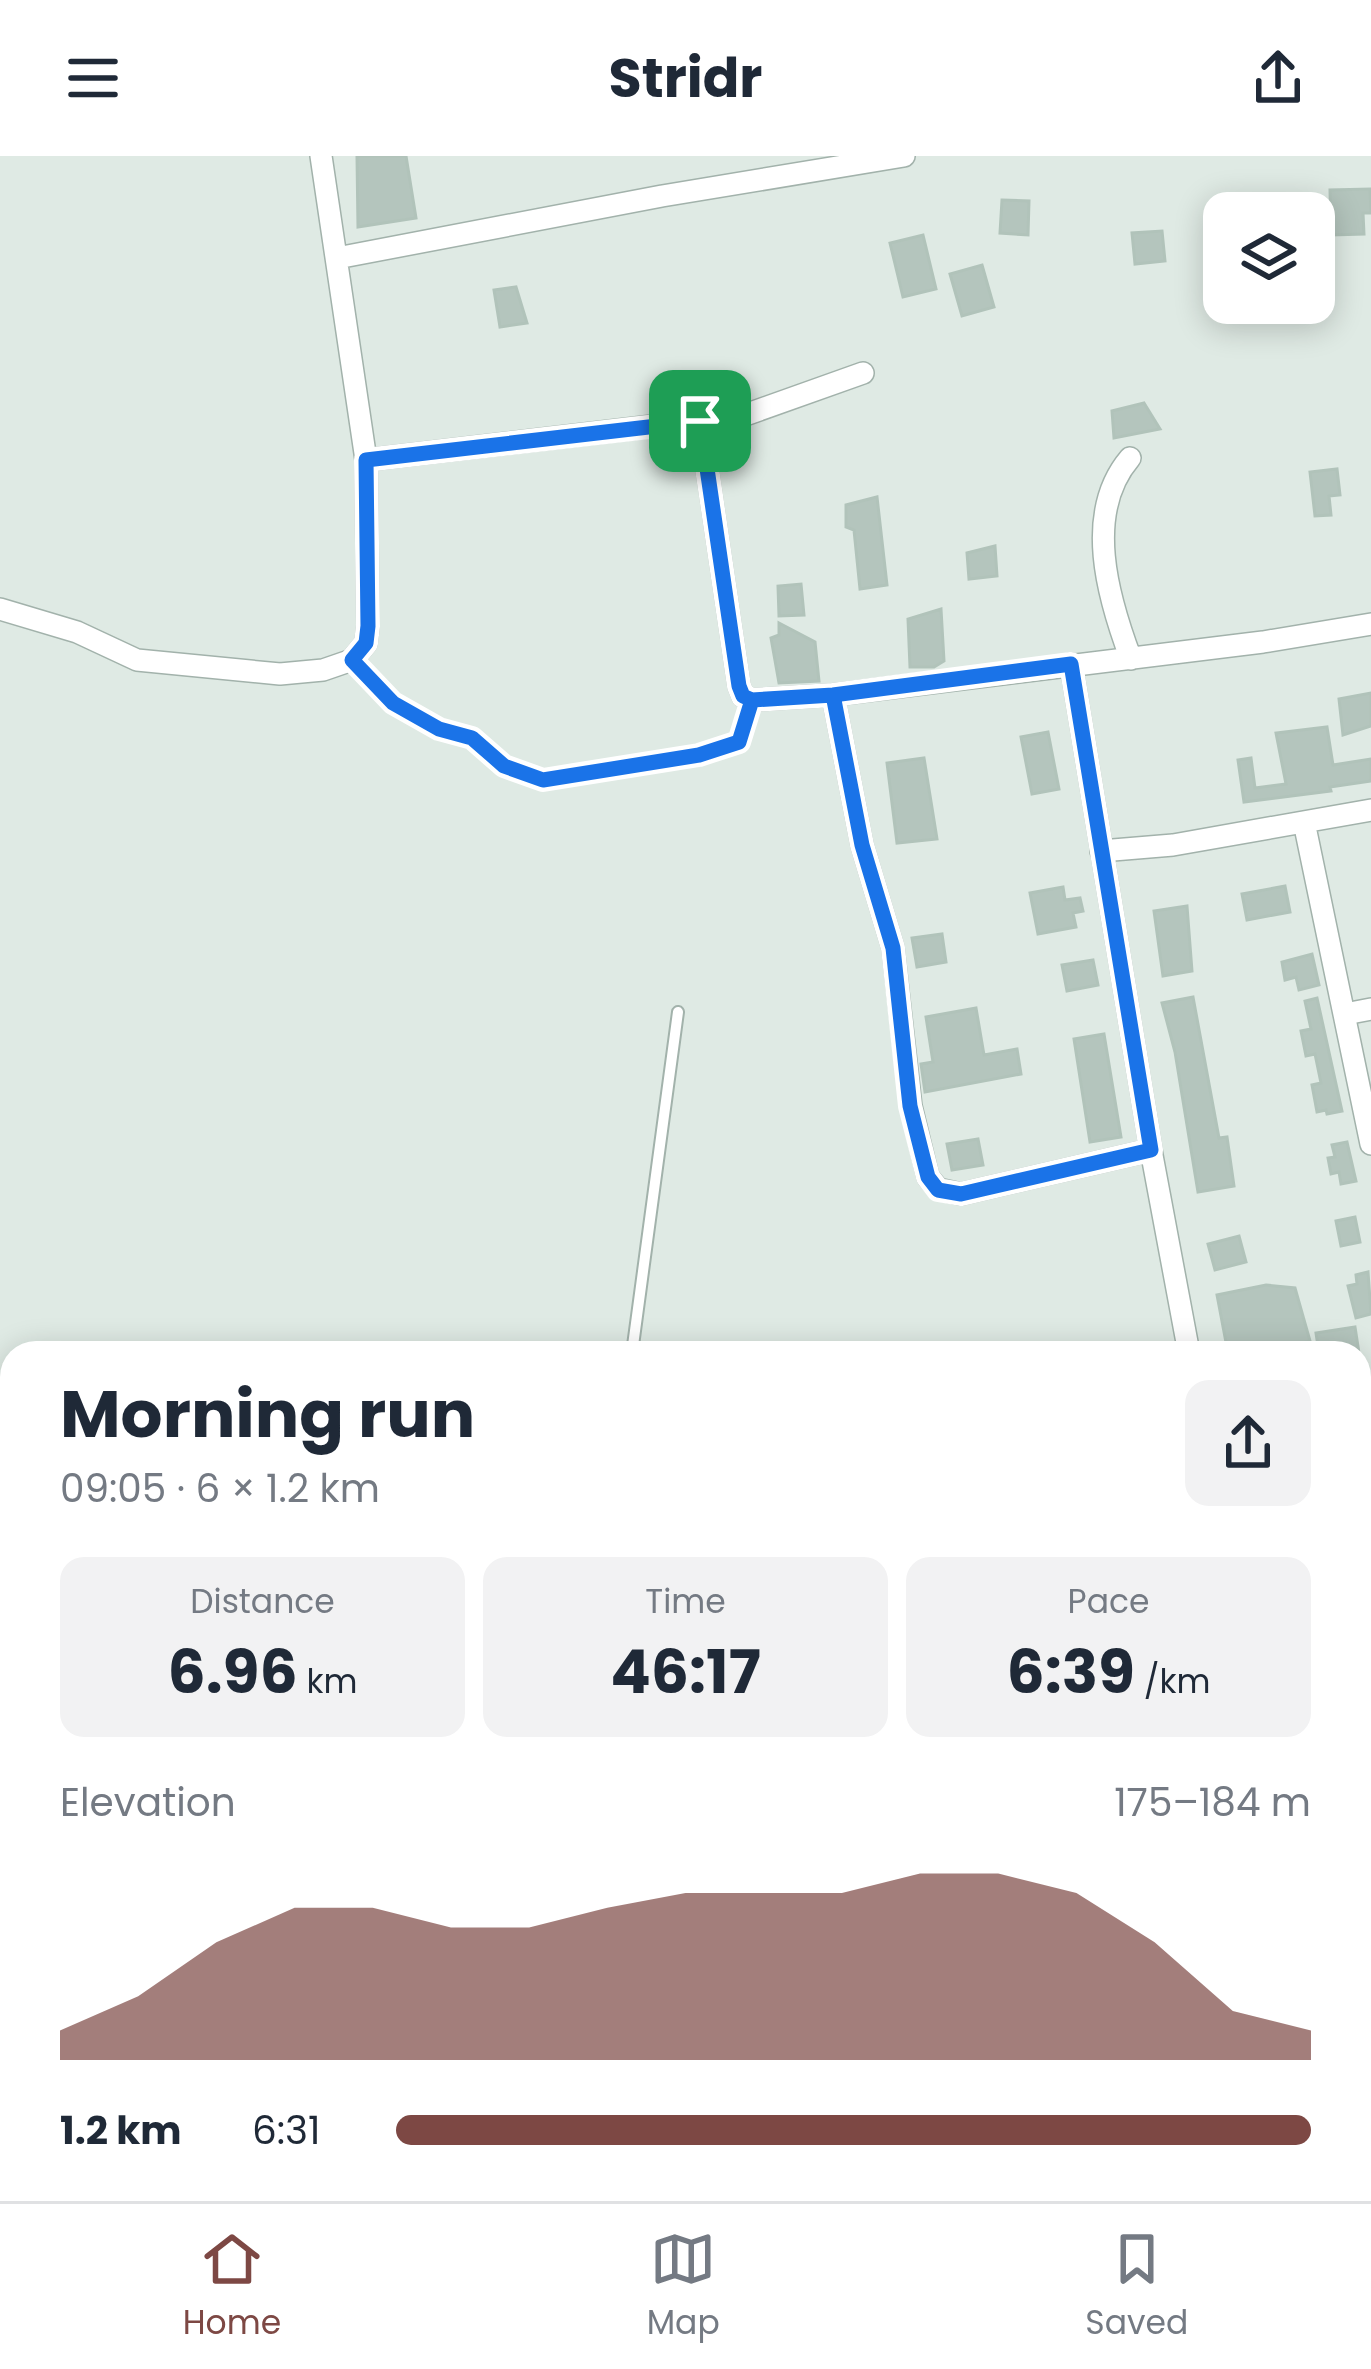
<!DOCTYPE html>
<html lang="en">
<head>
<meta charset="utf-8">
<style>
  :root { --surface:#fff; --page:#f2f2f3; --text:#1f2937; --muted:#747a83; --line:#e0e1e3; --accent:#7d4844 }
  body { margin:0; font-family:Poppins,sans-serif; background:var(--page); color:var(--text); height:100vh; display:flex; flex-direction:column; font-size:45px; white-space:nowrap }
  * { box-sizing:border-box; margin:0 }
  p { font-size:39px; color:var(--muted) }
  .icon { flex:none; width:66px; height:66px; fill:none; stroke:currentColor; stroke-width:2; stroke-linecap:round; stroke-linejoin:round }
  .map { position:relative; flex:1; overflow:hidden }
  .side { position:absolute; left:0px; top:1185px; width:1371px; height:861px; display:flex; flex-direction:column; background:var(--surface); border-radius:36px 36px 0 0; box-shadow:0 6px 30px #0003 }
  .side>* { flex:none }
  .controls { position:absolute; left:1203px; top:36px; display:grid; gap:24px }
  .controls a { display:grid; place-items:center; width:132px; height:132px; border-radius:24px; background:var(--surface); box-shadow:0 6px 30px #0003; font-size:60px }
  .pin { position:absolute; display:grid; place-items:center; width:102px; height:102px; color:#fff; margin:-51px; border-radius:24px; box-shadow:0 6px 18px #0006 }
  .round { display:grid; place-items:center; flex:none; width:126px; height:126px; border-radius:24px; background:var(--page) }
  .overview { display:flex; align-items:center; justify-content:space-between; height:204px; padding:0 60px }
  h1 { font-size:66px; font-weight:700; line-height:90px }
  .figures { display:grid; grid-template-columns:repeat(3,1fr); gap:18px; height:204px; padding:12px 60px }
  .figures div { display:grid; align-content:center; border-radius:24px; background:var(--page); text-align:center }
  .figures b { font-size:60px; font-weight:700 }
  .figures small { font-size:33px; font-weight:400 }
  .figures p { font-size:33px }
  .chart { height:336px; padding:24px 60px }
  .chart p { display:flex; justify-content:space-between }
  .chart svg { width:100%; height:216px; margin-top:12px; fill:var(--accent); opacity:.7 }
  ul { padding:0 60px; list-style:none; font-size:39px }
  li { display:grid; grid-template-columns:192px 144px 1fr; align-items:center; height:90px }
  li i { height:30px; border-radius:15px; background:var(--accent) }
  header { display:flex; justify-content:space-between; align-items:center; height:156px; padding:0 60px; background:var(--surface); font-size:54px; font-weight:700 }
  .tab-bar { display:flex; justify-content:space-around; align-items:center; height:168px; border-top:3px solid var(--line); background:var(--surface); font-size:33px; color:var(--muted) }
  .tab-bar a { display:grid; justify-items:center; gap:6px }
  .tab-bar .current { color:var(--accent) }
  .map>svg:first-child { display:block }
  .building { fill:#b4c5bd; stroke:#b1c3ba; stroke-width:3 }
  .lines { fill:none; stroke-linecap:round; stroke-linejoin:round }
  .lane-casing { stroke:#a2b2ab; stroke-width:14 }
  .street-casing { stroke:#a2b2ab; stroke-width:24 }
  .secondary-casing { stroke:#9eb6ab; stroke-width:33 }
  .path { stroke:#7fae9b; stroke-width:3; stroke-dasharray:6 9; stroke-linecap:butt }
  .lane { stroke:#fff; stroke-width:10 }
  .street { stroke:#fff; stroke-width:21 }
  .secondary { stroke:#fff; stroke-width:30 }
  .route-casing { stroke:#fff; stroke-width:24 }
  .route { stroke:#1a73e8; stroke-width:15 }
</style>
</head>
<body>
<header><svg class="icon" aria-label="menu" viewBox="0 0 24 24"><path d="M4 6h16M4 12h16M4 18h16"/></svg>Stridr<svg class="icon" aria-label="share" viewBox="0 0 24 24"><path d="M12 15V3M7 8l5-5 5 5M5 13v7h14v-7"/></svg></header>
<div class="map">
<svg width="1371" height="2045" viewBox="0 0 1371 2045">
  <rect width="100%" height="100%" fill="#dfeae4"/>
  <path class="building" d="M357,0H406L416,62L358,71Z
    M1370,33L1371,57H1363L1364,78L1331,79L1330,34Z
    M1002,44L1029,45L1028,79L1000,77Z
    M1162,75L1165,105L1135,108L1132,77Z
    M923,79L936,133L903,141L890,87Z
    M982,109L994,151L962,160L950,118Z
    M516,131L527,167L500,171L494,134Z
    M1144,247L1160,273L1114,282L1112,255Z
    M1337,313L1340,339L1329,340L1331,359L1315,360L1310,316Z
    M877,341L887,429L860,433L854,374L846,371V349Z
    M995,390L997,420L969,423L967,397Z
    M801,428L804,459L779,460L778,430Z
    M941,453L944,505L934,511H910L908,463Z
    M779,467L815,486L819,525L779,527L771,482L779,479Z
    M1371,537V570L1343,579L1339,543Z
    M1327,571L1333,609L1371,603V625L1330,631L1331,635L1244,646L1238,604L1251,602L1255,632L1286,628L1276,577Z
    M1048,576L1059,633L1032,638L1021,581Z
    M924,602L937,683L897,687L887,607Z
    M1285,730L1290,756L1247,764L1242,738Z
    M1063,731L1065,744L1080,742L1083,755L1073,757L1076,771L1038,778L1030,737Z
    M1187,750L1192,815L1163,820L1154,755Z
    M942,778L946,806L917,811L912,782Z
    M1312,798L1319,829L1299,834L1296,821L1285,824L1282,806Z
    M1093,804L1098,829L1067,835L1062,809Z
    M1193,841L1219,982L1227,981L1234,1030L1198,1036L1175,896L1162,847Z
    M1317,842L1342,955L1327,958L1326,954L1317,956L1312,929L1321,927L1315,898L1306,900L1301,875L1311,873L1305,845Z
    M976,852L984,899L1017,893L1021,918L925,936L921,908L933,906L926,861Z
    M1104,878L1121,981L1090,986L1074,883Z
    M978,983L983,1009L952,1014L947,988Z
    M1347,986L1356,1025L1341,1028L1339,1016L1331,1018L1328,1002L1335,1001L1332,989Z
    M1355,1061L1360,1086L1341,1090L1336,1065Z
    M1239,1080L1246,1106L1215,1114L1208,1088Z
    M1368,1116L1371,1158L1356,1162L1348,1130L1357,1128L1356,1119Z
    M1266,1129L1295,1132L1310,1185L1279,1193L1228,1197L1217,1139Z
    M1355,1171L1359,1197H1319L1316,1177Z"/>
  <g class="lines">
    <g class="lane-casing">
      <path id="lane" d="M632,1197L678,856"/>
    </g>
    <g class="street-casing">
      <path id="street" d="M337,102L662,40L904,0
        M700,265L739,530L743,540L752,544L833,539L1263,486L1371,468
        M1130,302C1083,357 1108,442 1131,503
        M366,304L745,259L863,217
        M0,453L77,476L137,504L280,518L323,514L352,504L366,487L368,470L366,304L321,0
        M1071,508L1151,994L1189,1197
        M833,539L862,689L893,792L911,950L928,1021L938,1033L961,1038L1151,994
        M1304,666L1371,988
        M1101,695L1173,689L1371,654
        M1345,858L1371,853
        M798,2034V2045
        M1147,2034L1150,2045
        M607,2045L609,2034"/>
    </g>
    <g class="secondary-casing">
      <path id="secondary" d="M1359,1297L1371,1294
        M0,1728L12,1723"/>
    </g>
    <path class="path" d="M366,518L393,547L439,573L472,582L504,609L543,624L699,599L739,586L746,563"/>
    <use href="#lane" class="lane"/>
    <use href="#street" class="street"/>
    <use href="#secondary" class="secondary"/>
  </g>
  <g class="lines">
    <g class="route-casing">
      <path id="route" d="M700,265L366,304L368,470L366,487L352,504L393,547L439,573L472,582L504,610L543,624L699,599L739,586L752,544L833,539L1071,508L1151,994L961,1038L938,1034L928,1021L910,950L893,792L862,689L833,539L752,544L743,540L739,530L700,265"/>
    </g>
    <use href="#route" class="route"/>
  </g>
</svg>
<div class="controls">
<a><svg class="icon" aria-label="layers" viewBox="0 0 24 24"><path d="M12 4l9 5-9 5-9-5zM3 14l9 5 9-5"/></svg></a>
</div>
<div class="pin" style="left:700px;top:265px;background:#1e9e55"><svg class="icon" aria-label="arrive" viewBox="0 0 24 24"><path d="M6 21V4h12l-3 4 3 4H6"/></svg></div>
<section class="side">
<div class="overview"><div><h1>Morning run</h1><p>09:05 · 6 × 1.2 km</p></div><a class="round"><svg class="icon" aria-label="share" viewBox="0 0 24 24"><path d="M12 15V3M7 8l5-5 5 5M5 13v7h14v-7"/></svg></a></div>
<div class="figures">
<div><p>Distance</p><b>6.96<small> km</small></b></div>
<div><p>Time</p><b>46:17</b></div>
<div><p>Pace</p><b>6:39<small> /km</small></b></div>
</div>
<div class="chart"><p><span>Elevation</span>175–184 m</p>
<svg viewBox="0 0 160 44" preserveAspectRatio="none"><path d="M0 44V38L10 31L20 20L30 13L40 13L50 17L60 17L70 13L80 10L90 10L100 10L110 6L120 6L130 10L140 20L150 34L160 38V44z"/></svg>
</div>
<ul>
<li><b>1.2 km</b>6:31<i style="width:100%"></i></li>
</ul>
</section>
</div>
<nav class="tab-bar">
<a class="current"><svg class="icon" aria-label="home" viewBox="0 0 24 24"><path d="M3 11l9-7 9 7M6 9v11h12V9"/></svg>Home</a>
<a><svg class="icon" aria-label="map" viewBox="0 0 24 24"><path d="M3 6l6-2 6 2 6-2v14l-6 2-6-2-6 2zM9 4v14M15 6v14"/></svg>Map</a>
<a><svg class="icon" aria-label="saved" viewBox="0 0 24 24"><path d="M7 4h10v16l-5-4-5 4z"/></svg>Saved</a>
</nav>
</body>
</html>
